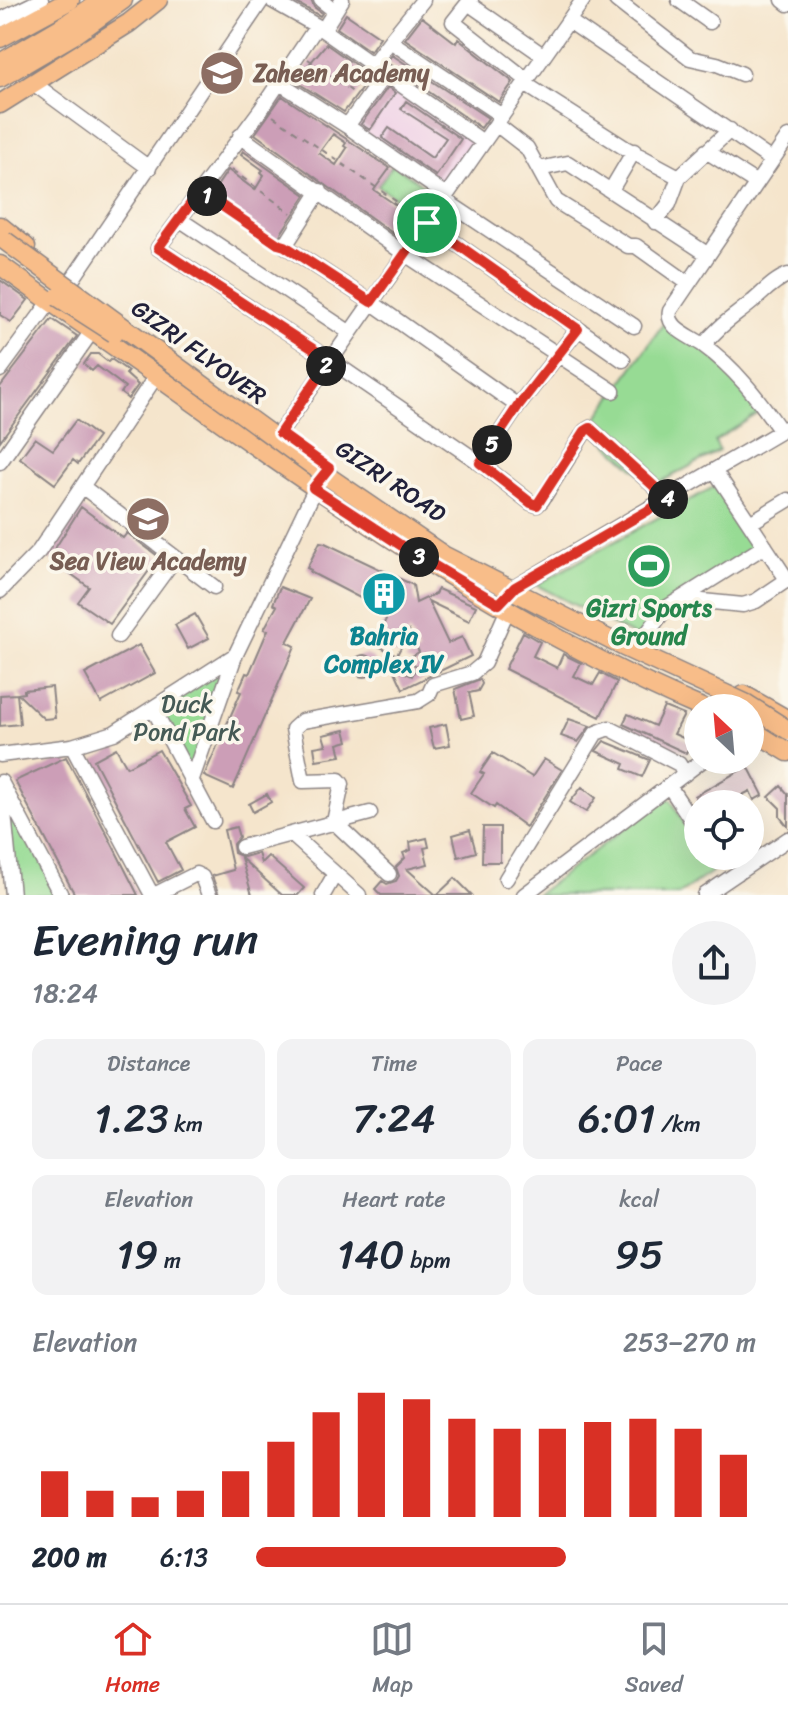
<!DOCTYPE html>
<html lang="en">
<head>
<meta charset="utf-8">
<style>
  :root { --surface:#fff; --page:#f2f2f3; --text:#1f2937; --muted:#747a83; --line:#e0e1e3; --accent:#d93025 }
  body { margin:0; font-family:Sriracha,sans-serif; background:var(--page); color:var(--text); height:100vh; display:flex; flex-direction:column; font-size:30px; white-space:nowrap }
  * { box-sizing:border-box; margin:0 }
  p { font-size:26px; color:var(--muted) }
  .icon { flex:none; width:44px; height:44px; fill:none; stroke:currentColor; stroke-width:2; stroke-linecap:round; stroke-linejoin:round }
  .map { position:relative; height:895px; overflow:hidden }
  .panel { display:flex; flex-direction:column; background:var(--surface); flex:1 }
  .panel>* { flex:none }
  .needle { width:52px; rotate:334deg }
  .fabs { position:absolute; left:684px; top:694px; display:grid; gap:16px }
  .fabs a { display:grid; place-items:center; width:80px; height:80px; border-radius:50%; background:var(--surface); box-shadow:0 8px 32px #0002; font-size:40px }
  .pin { position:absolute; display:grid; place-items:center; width:68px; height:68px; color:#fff; margin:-34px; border:4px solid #fff; border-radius:50%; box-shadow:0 2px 8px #0007 }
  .km { position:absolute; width:40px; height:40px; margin:-20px; border-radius:50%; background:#222; color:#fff; font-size:22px; line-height:40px; text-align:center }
  .round { display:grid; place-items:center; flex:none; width:84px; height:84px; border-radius:42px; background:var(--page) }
  .headline { display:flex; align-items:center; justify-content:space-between; height:136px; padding:0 32px }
  h1 { font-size:44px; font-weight:600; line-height:60px }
  .figures { display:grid; grid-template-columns:repeat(3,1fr); gap:12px; height:136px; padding:8px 32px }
  .figures div { display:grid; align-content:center; border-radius:16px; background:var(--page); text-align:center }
  .figures b { font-size:40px; font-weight:600 }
  .figures small { font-size:22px; font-weight:400 }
  .figures p { font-size:22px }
  .chart { height:224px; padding:16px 32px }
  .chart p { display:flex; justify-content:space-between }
  .chart svg { width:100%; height:144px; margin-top:8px; stroke:var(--accent); stroke-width:6 }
  ul { padding:0 32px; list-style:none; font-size:26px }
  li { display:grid; grid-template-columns:128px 96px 1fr; align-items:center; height:60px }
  li i { height:20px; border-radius:10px; background:var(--accent) }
  .menu { display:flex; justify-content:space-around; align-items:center; height:112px; border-top:2px solid var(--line); background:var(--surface); font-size:22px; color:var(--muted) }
  .menu a { display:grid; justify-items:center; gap:4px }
  .menu .current { color:var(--accent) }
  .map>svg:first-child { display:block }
  .built { fill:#efd0e6 }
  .green { fill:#97db94; stroke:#5c7e68; stroke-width:2 }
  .building { fill:#cc9eb7; fill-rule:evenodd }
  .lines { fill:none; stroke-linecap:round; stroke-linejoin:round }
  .minor-casing { stroke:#8c8484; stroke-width:17 }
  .major-casing { stroke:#8c8484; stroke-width:21 }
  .path { stroke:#8c8484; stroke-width:2; stroke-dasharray:6 6; stroke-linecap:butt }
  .minor { stroke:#fff; stroke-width:14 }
  .major { stroke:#f8bd89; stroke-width:18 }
  .major-bridge-casing { stroke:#8c8484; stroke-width:21; stroke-linecap:butt }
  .major-bridge { stroke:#f8bd89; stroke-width:18 }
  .route-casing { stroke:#fff; stroke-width:16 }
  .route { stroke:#d93025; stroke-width:10 }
  .labels { text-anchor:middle; stroke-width:7; stroke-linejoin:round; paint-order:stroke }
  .education-label { font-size:24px; font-weight:bold; fill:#785e54; stroke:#fbf7ec; text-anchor:start }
  .street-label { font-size:24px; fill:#22223b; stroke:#fbf7ec }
  .leisure-label { font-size:24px; font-weight:bold; fill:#27864d; stroke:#fbf7ec }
  .culture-label { font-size:24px; font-weight:bold; fill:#0d838f; stroke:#fbf7ec }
  .park-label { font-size:24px; fill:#455a56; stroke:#fbf7ec }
</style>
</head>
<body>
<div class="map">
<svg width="788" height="895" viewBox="0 0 788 895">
  <rect width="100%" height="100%" fill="#fbf7ec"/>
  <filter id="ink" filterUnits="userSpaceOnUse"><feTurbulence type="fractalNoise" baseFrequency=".0125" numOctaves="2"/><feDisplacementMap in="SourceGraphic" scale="16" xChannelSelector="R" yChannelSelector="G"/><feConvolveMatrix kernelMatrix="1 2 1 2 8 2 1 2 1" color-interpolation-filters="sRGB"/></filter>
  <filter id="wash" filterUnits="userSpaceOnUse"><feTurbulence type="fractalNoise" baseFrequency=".006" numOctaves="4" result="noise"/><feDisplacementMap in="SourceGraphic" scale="32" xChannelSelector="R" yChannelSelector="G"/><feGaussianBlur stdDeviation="1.8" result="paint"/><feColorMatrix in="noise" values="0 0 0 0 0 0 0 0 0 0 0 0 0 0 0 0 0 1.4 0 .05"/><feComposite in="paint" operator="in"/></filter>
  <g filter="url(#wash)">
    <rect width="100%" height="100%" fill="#f5e5cc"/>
    <path class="built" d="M388,81L478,141L441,187L354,125Z"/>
    <path class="green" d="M393,164L434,193L419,214L378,186Z
      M668,317L704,345L762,411L715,441L719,451L653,486L590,428Z
      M717,485L758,547L636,637L536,585Z
      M235,656L191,782L154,710Z
      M1,782L61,895H11Z
      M665,798L671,800L698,848V856H703L712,872L678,895H536Z"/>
    <g id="blocks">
      <path class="building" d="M291,0H311L314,7L322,13L320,16Z
        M346,14L380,37L370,51L337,28Z
        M422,17L456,43L458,39L513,82L499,102L405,39Z
        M326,44L371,76L344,112L295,81Z
        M392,55L488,118L481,128L386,62Z
        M388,87L395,93L370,130L361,124Z
        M282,96L390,168L374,190L412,216L398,237L255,134ZM333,134L346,143L344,146L347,148L336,165L319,153Z
        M406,101L461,139L436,176L382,138L389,128L432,158L446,138L401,109Z
        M243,151L306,195L276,241L211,195L228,170L255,190L264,175L261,172L263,170L241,154Z
        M0,280L28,300L11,322L0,315Z
        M52,319L77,336L0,441V387Z
        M91,354H98L108,362L111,359L128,371L126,374L138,385L128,399L121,393L125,387L97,366L92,371L84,364Z
        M76,420L98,437L78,464L73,460L55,484L20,458L35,438L53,450Z
        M81,507L123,538L127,533L159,557L110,624L78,602L89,587L49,558Z
        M320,542L325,543L413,585L416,603L435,594L438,589L476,606L469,621L428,601L448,643L462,637L471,656L403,689L393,667L412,676L417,666L405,660L419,652L409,631L397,655L374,644L389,613L310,572L311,570L307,568Z
        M280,587L310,599L287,642L295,646L233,789L204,776L241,692L238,691L246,673L249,674L268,630L264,629L277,606L273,604Z
        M195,614L209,638L188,649L175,625Z
        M523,632L540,642L533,656L557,668L563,654L581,663L574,676L593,685L600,673L617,682L600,717L505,669Z
        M139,645L155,673L101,703L85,674Z
        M353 666a11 11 0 1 1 22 0a11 11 0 1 1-22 0Z
        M480,679L482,684L478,691L469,693L474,716L461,719L455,689Z
        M52,687L55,718L44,719L18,694L24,693V690Z
        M17,694L20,724L0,726V695Z
        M664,707L684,715L674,734L692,742L686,753L623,724L628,714L655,726Z
        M569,719L590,726L578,742L561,736Z
        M446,724L450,745L434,748L429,728Z
        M345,730L348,741L338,744L341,756L316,760L314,747L326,745L323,735Z
        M604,741L650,760L642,777L623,769L625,764L596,751Z
        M116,748L127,767L159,750L191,806L185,809L195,827L166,842L181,870L158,882L94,760Z
        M493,753L532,777L544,759L562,770L526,827L496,805L494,808L471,793L484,774L480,772Z
        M66,757L110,840L138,895H75L15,781Z
        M748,766L763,795L754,800L750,791L725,804H699L695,796Z
        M781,786L788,794V827L780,817V808L769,797Z
        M582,787L596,798L586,812L570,802Z
        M267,794L271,802L253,812L249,804Z
        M236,827L239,837L233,844L234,853L244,857L258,853L261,863L268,856L304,888L298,895H282L241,858L252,895H219L212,876L233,870L224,830Z
        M483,827H500V862H482Z
        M470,830L476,852L458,857L453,835Z
        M427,838L429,847L424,848L428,864L407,869L436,895H381L375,889L382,881L387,884L396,881L399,876L396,867L405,858L403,853L411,850L410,842Z
        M455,878L472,895H437Z"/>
    </g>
  </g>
  <g filter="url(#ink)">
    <use href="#blocks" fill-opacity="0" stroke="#8c8484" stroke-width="2"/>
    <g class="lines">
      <g class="minor-casing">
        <path id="minor" d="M271,0L317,26L483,142
          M321,0L335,11
          M471,0L468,3L544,56
          M616,0L690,58L717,64L742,74
          M679,0L710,22
          M783,0L788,4
          M468,3L453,22L527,80
          M0,20L41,0
          M569,21L770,159
          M317,26L262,108L158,248L330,360L480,463L531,503L537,505L542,500L585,431L590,428L668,499
          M323,30L342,0
          M390,41L423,0
          M372,65L390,41L502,116
          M33,83L149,168
          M280,83L347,126L446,195
          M525,84L625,148L679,177
          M496,124L527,148L556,201L628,246H636L688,283
          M347,126L385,74
          M240,136L405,254L613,391
          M706,151L755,182
          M539,169L568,163L707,254
          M611,190L634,151
          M320,191L285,246L371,302L518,406
          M443,199L634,326
          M179,219L349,332
          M655,222L669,204L679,177L730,130
          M427,223L623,360
          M72,280L262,0
          M704,345C718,326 734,317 752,302C763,293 774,280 788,275
          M0,370L50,302
          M780,430C758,398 734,367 703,345C691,336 666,328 670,311L788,137
          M280,433L583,0
          M0,462L92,331
          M480,463L518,406L578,329
          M715,471L788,581
          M83,487L214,587
          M750,523L788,500
          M0,591L39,551L156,376
          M507,595L515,587L788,427
          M682,599L743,605L756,601L787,580
          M118,636L175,558
          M637,647L666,608L765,546
          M154,710L213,821
          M72,746L152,895
          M0,755L72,746L114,733L234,656
          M1,782L61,895
          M191,782L235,656L319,481
          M669,786L698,830
          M2,792L12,895
          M291,834L359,895
          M242,847L370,813
          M389,874L334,822L342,784L339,780L303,781L293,729L302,721L418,701L429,694L433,685L472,673L484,663L508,609
          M506,879L596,733L609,728L679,764L685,774
          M154,895L196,874L202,877L209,895
          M323,895L335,874
          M524,895L703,760
          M705,895L788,839"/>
      </g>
      <g class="major-casing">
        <path id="major" d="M0,38L70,0
          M0,63L60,28L103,0
          M0,78L77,33L123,0
          M0,104L129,23L158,0
          M0,226L26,247
          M0,265C64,312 129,356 193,402C354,517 519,630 702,708
          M744,695L788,720
          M750,729L788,752"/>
      </g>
      <path class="path" d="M308,59L354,93
        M273,116L416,215
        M232,170L291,213
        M209,197L273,241"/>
      <use href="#minor" class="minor"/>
      <use href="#major" class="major"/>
      <g class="major-bridge-casing">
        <path id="major-bridge" d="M4,240L330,478L443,555L624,647L747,704L788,730
          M58,297L114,333"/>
      </g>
      <use href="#major-bridge" class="major-bridge"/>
    </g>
  </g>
  <g class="lines" filter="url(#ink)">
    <g class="route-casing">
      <path id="route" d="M200,191L278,244L285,246L371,302L427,223L578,329L518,406L480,463L531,503L537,505L585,431L590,428L668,499L515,587L499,604L405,548L313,488L329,468L280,433L330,360L158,248Z"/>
    </g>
    <use href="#route" class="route"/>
  </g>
  <defs>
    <g id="school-disc" transform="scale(2.3)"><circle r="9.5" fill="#8d6e63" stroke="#fbf7ec"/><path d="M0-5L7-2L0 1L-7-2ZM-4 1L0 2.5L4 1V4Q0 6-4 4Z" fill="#fff"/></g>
    <g id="stadium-disc" transform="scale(2.3)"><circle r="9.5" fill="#2e9e5b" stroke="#fbf7ec"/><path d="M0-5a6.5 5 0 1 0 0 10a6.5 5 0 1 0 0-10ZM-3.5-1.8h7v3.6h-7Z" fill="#fff"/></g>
    <g id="building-disc" transform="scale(2.3)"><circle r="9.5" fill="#0f9aa8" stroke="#fbf7ec"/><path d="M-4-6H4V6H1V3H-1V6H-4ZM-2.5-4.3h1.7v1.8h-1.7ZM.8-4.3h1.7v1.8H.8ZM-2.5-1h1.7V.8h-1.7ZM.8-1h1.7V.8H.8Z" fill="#fff"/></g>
  </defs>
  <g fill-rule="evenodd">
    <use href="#school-disc" x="222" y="73"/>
    <use href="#school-disc" x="148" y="519"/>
    <use href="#stadium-disc" x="649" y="566"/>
    <use href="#building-disc" x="384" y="594"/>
  </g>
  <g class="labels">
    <g class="education-label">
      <text x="253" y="81">Zaheen Academy</text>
      <text x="148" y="569" text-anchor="middle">Sea View Academy</text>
    </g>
    <g class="street-label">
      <text transform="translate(199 352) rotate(36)" y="8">GIZRI FLYOVER</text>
      <text transform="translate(391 481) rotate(34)" y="8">GIZRI ROAD</text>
    </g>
    <g class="leisure-label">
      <text x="649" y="616">Gizri Sports<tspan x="649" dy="28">Ground</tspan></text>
    </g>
    <g class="culture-label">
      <text x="384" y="644">Bahria<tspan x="384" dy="28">Complex IV</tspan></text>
    </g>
    <g class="park-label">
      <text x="187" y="712">Duck<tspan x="187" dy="28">Pond Park</tspan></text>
    </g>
  </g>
</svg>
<div class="fabs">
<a><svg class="needle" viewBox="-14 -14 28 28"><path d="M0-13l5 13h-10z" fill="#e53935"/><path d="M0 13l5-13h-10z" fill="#747a83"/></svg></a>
<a><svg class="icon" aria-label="locate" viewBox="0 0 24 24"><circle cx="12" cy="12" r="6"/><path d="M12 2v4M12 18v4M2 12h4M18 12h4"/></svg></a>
</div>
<div class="pin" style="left:427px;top:223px;background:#1e9e55"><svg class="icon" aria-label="arrive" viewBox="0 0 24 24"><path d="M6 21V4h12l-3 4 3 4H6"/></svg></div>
<b class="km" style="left:207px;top:196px">1</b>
<b class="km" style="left:326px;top:366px">2</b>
<b class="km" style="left:419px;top:557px">3</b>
<b class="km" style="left:668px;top:499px">4</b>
<b class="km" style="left:492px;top:445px">5</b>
</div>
<section class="panel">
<div class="headline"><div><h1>Evening run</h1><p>18:24</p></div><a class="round"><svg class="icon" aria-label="share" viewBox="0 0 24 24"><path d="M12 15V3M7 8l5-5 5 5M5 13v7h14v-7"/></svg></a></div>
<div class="figures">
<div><p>Distance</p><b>1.23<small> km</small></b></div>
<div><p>Time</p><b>7:24</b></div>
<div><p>Pace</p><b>6:01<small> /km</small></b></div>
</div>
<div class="figures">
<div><p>Elevation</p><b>19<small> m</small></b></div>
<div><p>Heart rate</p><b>140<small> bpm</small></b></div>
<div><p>kcal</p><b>95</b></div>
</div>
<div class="chart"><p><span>Elevation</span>253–270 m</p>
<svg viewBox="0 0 160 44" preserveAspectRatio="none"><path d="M5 44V30M15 44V36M25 44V38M35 44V36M45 44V30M55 44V21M65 44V12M75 44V6M85 44V8M95 44V14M105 44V17M115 44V17M125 44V15M135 44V14M145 44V17M155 44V25"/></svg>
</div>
<ul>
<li><b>200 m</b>6:13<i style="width:62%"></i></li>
</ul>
</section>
<nav class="menu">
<a class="current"><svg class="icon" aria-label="home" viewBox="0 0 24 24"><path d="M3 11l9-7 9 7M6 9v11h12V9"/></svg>Home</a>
<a><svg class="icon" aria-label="map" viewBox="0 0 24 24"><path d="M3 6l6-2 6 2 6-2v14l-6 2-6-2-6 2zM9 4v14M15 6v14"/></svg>Map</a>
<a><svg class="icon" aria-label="saved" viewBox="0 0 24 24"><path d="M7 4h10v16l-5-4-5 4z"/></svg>Saved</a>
</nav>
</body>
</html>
